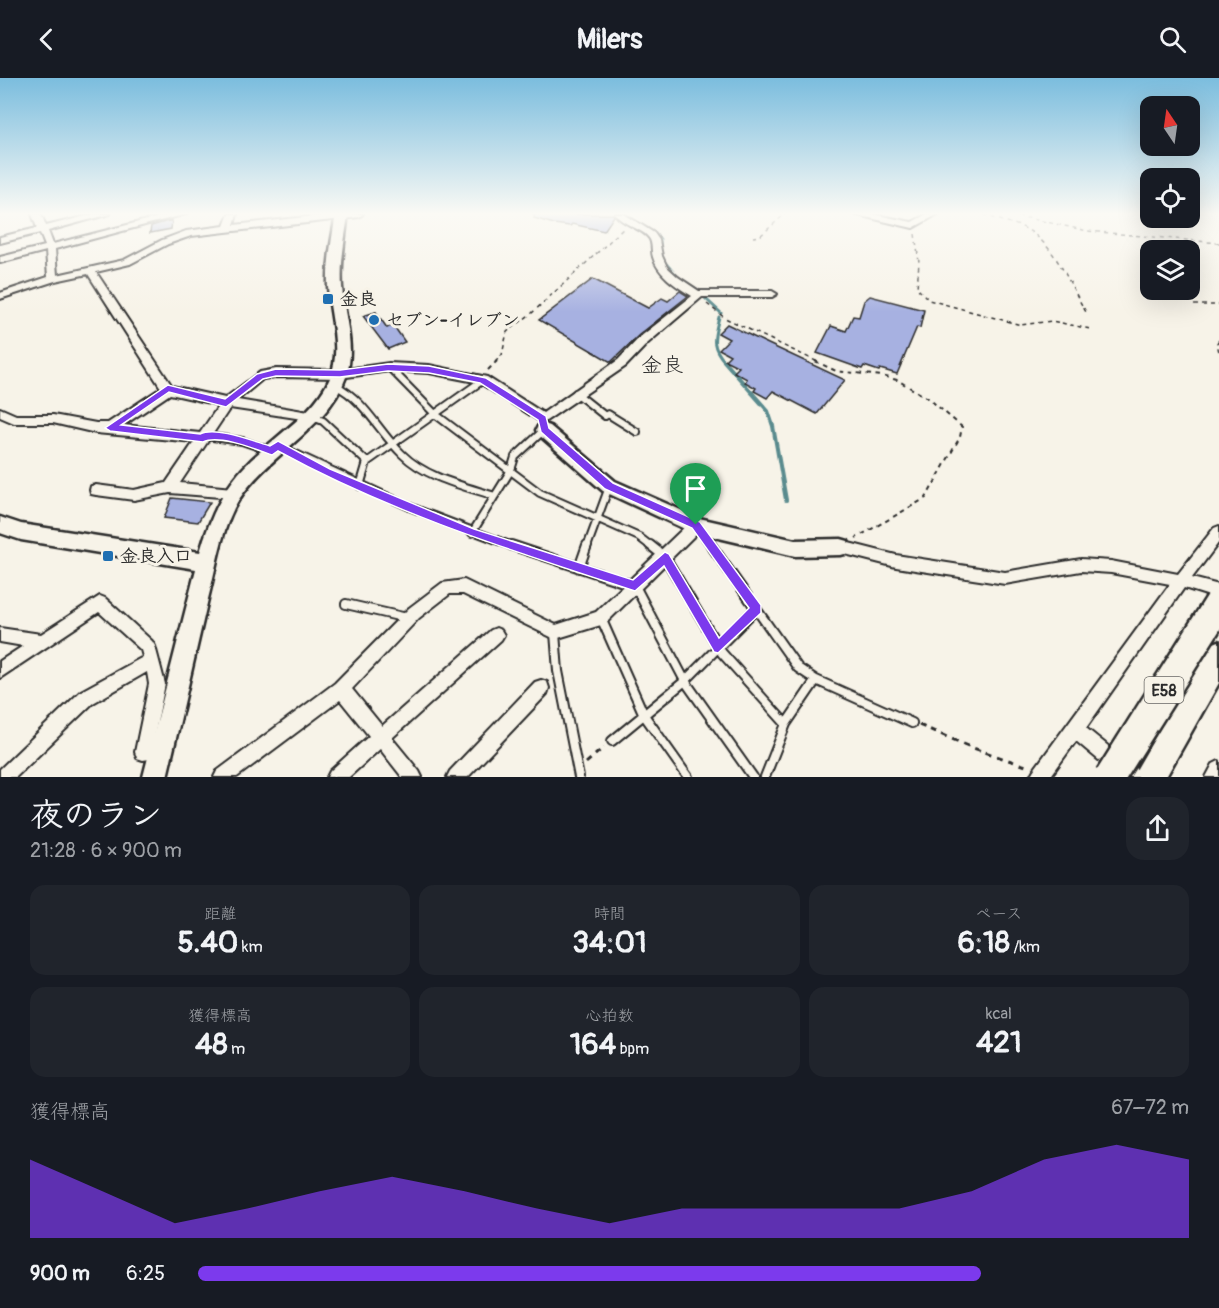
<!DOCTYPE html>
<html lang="ja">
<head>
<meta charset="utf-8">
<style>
  :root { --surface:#171b24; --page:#20242c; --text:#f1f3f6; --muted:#9ea1a6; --accent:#7c3aed }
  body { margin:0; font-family:Pangolin,"Klee One",sans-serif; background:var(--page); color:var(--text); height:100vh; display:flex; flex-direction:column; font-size:22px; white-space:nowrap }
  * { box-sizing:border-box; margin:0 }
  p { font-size:20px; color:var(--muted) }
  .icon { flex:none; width:33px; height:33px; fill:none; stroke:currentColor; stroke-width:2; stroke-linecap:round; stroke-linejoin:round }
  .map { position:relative; height:699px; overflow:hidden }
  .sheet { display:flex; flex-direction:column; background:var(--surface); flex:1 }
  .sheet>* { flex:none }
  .needle { width:39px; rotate:347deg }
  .fabs { position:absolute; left:1140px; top:18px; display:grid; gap:12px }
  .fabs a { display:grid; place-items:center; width:60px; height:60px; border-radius:12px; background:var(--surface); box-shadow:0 6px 24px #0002; font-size:30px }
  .pin { position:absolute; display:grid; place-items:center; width:51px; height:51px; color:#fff; margin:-62px -26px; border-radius:50% 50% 50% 0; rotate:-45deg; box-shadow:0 0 6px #0007 }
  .pin .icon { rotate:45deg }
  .round { display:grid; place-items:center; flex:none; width:63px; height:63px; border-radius:18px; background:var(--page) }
  .summary { display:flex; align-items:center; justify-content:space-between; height:102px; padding:0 30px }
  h1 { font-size:33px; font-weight:700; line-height:45px }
  .figures { display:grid; grid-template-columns:repeat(3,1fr); gap:9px; height:102px; padding:6px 30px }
  .figures div { display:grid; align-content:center; border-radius:15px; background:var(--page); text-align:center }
  .figures b { font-size:30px; font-weight:700 }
  .figures small { font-size:16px; font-weight:400 }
  .figures p { font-size:16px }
  .chart { height:168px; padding:12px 30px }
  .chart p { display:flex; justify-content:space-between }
  .chart svg { width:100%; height:108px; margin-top:6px; fill:var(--accent); opacity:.7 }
  ul { padding:0 30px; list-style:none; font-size:20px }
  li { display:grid; grid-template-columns:96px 72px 1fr; align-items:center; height:45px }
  li i { height:15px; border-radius:8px; background:var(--accent) }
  header { display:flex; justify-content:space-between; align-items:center; height:78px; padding:0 30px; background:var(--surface); font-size:27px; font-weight:700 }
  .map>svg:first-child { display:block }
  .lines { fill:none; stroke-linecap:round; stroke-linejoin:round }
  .stream-far1 { stroke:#5a8b8e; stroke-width:3 }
  .stream { stroke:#5a8b8e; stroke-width:4 }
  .building { fill:#a7b1e1; stroke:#2b2b2b; stroke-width:1.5 }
  .lane-far1-casing { stroke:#2b2b2b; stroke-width:10 }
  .lane-casing { stroke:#2b2b2b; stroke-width:12 }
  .street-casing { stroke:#2b2b2b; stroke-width:4 }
  .secondary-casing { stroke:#2b2b2b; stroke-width:5 }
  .highway-casing { stroke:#2b2b2b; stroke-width:5 }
  .path-far2 { stroke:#2b2b2b; stroke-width:1.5; stroke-dasharray:4 4; stroke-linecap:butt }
  .path-far1 { stroke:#2b2b2b; stroke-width:2; stroke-dasharray:4.5 4.5; stroke-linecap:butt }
  .path { stroke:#2b2b2b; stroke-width:3; stroke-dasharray:6 6; stroke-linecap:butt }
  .lane-far1 { stroke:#f7f3e8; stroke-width:6 }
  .lane { stroke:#f7f3e8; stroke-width:8 }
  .street { fill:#f7f3e8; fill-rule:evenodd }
  .secondary { fill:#f7f3e8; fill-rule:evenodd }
  .highway { fill:#f7f3e8; fill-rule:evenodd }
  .highway-bridge-casing { stroke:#2b2b2b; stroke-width:34; stroke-linecap:butt }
  .highway-bridge { stroke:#f7f3e8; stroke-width:29 }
  .route { fill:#7c3aed; stroke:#fff; stroke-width:1.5; fill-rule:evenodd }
  .poi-dot { fill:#1f6fb2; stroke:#f7f3e8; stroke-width:2 }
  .labels { text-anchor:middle; stroke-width:6; stroke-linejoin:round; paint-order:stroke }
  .shield { fill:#f7f3e8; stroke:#686764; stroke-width:1.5 }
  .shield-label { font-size:16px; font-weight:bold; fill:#2b2b2b }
  .poi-label { font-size:18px; font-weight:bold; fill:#2b2b2b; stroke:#f7f3e8; text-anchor:start }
  .quarter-label { font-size:21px; fill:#2b2b2b; stroke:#f7f3e8 }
</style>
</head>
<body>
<header><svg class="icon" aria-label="back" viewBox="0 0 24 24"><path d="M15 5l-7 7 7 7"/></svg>Milers<svg class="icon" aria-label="search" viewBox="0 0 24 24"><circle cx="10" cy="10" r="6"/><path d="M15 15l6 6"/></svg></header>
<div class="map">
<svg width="1219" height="699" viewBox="0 0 1219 699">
  <rect width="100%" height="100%" fill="#f7f3e8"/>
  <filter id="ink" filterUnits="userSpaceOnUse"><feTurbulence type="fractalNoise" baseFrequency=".0167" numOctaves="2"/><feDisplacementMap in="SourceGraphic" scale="12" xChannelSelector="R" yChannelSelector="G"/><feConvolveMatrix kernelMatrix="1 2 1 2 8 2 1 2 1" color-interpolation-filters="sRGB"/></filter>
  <g filter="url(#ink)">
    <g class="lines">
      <path class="stream-far1" d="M652,154L660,161L661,175
        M663,182L676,197
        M694,210L721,235
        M719,239C714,260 710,267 725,284"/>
      <path class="stream" d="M724,283L768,333L773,348L786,422"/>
    </g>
    <path class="building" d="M534,136H613L614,138L604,153L572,146L570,148L554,146L534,140Z
      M172,142L171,151L150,155L151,148Z
      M593,201L648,230L662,220L668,223L680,213L688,218L639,257L611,284L539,242Z
      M870,218L924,232L920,250L917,249L897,296L880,291L879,293L864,288L862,291L817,275L831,248L846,253L853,238L859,239L864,223Z
      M376,234L387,250L393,247L405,264L388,271L363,238Z
      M727,246L764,264L845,302L817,336L773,313L767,320L754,313L756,310L745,304L747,301L734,294L739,289L725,282L730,277L719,271L729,261L718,255Z
      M172,420L210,424L198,444L164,440Z"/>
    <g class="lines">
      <g class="lane-far1-casing">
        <path id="lane-far1" d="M389,289L435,336L540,415L639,459L652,469
          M335,307C366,323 378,353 402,376C426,400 464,408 495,418
          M576,315L605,338L608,336L637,354
          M313,339L323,343L367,384
          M205,358L242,363L271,373
          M281,369L410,429L515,469
          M360,408L367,384L483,302
          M700,452L712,469
          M472,455L511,392L515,379L544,352
          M587,469L609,409"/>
      </g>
      <g class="lane-casing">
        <path id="lane" d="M511,467L635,508L685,603L612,663
          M650,467L665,479L722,575L786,646L765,699
          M711,467L798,590L816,602L912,645
          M579,490L587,467
          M346,526L407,540
          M601,540L644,637L688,699
          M555,555L558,593L579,699
          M786,646L816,602
          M753,699L685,603L756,531"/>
      </g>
      <g class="street-casing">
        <path id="street" d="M32,136H41L46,148L94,136H110L48,153L53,166L170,136H186L55,171L57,197L124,182L162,162L186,153L224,148L229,136H237L234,147L333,136H363L359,139L191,158L168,166L130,186L96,194L172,308L225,320L260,294L276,291L340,292L389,285L429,287L487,299L543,335L618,282L640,259L692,218C676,208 658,197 653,179C651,173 653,165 649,160C642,150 624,148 615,136H624L654,155L659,162L662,178L667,189L678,199L699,213H772L777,216L772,219H702L648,265L626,288L543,345L480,305L429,295L389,293L340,300L276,299L263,301L238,322L309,334L313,335L315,338L313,341L309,342L230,330L180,405L233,410L238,411L239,415L238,419L233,420L170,415L134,422L96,417L91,416L90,412L91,408L96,407L134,412L166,405L194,364L96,355L53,345H14L0,339V330L16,337H53L96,345H108L161,310L88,196L55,203L0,221V215L48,199L46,173L0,185V179L45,168L40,155L0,165V159L37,150ZM170,316L219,327L200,355L124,347Z
          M853,136H872L912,144L927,136H938L913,150Z
          M696,441L701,443L703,447L701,451L606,545L601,547L555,561L463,516H450L419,540L352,611L382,648L491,552L496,550L501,552L504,557L501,562L392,660L419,693L422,699H402L380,671L349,699H327L330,693L369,658L340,622L237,699H214L217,693L335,605L409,530L442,505L464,502L556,547L596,534L691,443Z
          M1219,448V464L1192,500L1219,507V521L1184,510L1086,650L1139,693L1142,699H1119L1076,663L1050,699H1030L1033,693L1170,506L1111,495L1081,493L1005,506L896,489L841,475L836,473L834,469L836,465L841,463L896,477L1005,494L1081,481L1111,483L1178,496L1214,450Z
          M100,518L105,520L152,563L155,568L165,606L153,664H162L168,666L170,672L168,678L143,682L137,680L135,674L149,606L147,594L93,625L16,699H0V691L81,613L143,579L141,572L99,534L0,600V583L23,568L0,564V550L41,556Z
          M541,602L547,604L549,610L547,616L468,699H447L450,693L535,604Z
          M1219,683V699H1206L1213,686Z"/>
      </g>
      <g class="secondary-casing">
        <path id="secondary" d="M336,136H348C345,160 340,185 342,209C344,239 356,269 346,299C326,354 261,379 234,430C220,458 216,491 208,521C194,581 181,640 167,699H143L196,491L21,462L0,455V439L21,446L200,474C210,439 224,408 251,382C277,357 315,334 330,300C342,271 330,239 328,209C327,185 332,160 336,136Z
          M544,346L550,348L615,403L699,440L795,462L841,461L848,463L850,469L848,475L841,477L795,478L689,453L603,413L538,356L536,352L538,348Z"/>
      </g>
      <g class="highway-casing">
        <path id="highway" d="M1219,563V605L1166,699H1132L1209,567Z"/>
      </g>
      <path class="path-far2" d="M984,136C998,143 1014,144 1028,152C1057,170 1069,206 1086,234
        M1010,136L1088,153L1219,165
        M915,156L919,184L917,210L929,222L1021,247L1052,243L1090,251
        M753,159L760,158L785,136
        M707,226L725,240L818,284
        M1194,227H1219
        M1219,262L1217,265L1219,274
        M495,284L502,277L507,254L532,235L624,150"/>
      <path class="path-far1" d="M815,283L836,293L882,298L897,302L928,320L962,349L960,359L926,420L856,460
        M488,292L497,283"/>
      <path class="path" d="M919,647L973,670L1029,689
        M586,685L604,669"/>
      <use href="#lane-far1" class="lane-far1"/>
      <use href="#lane" class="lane"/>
      <use href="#street" class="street"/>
      <use href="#secondary" class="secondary"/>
      <use href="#highway" class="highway"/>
      <g class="highway-bridge-casing">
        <path id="highway-bridge" d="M1110,699L1219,526"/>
      </g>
      <use href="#highway-bridge" class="highway-bridge"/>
    </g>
  </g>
  <linearGradient id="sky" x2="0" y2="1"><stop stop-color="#7bbdde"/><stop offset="0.58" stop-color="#fbfaf5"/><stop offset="1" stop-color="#fbfaf5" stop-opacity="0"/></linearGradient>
  <rect width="1219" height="234" fill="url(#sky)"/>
  <path class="route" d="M388,286L429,288L486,300L546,338L549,350L613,405L700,444L761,527V535L718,575L714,574L664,488L635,513C513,473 391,435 278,373L272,377C255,371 219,356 203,364L110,353L105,350L168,307L225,321L257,296L276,291L340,292ZM388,293L429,295L480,305L538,342L541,354L605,411L692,450L749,530L719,560L669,476L665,474L633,502L474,451L330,391L278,363L270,368C253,363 216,348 200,356L121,347L169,314L226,329L263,301L276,298L340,299Z"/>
  <g class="poi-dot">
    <rect x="322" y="215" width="12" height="12" rx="3"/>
    <circle cx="374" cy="242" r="6"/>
    <rect x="102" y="472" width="12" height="12" rx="3"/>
  </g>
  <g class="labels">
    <rect class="shield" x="1144.5" y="599" width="39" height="26" rx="4.5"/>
    <g class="shield-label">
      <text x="1164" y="618">E58</text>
    </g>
    <g class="poi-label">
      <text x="340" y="227">金良</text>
      <text x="386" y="248">セブン-イレブン</text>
      <text x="120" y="484">金良入口</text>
    </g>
    <g class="quarter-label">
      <text x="662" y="294">金良</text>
    </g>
  </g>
</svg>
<div class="fabs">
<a><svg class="needle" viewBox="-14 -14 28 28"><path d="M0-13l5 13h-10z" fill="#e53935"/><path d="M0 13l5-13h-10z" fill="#9ea1a6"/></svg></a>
<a><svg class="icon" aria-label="locate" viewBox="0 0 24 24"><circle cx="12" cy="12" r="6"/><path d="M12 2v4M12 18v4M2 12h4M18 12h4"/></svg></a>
<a><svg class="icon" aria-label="layers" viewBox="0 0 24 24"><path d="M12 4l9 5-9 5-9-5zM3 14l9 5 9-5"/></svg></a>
</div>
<div class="pin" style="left:696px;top:447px;background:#1e9e55"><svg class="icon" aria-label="arrive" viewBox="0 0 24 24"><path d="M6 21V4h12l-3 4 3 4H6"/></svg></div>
</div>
<section class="sheet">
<div class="summary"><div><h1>夜のラン</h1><p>21:28 · 6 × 900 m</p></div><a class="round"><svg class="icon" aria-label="share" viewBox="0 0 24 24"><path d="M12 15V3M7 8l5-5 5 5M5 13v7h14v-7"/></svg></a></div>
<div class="figures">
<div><p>距離</p><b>5.40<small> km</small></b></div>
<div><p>時間</p><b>34:01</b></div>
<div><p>ペース</p><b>6:18<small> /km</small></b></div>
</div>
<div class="figures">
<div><p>獲得標高</p><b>48<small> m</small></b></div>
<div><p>心拍数</p><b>164<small> bpm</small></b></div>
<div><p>kcal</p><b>421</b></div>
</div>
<div class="chart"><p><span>獲得標高</span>67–72 m</p>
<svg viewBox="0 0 160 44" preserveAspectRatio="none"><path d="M0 44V12L10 25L20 38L30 32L40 25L50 19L60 25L70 32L80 38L90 32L100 32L110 32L120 32L130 25L140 12L150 6L160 12V44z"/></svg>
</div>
<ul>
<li><b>900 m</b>6:25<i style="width:79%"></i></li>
</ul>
</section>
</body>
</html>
